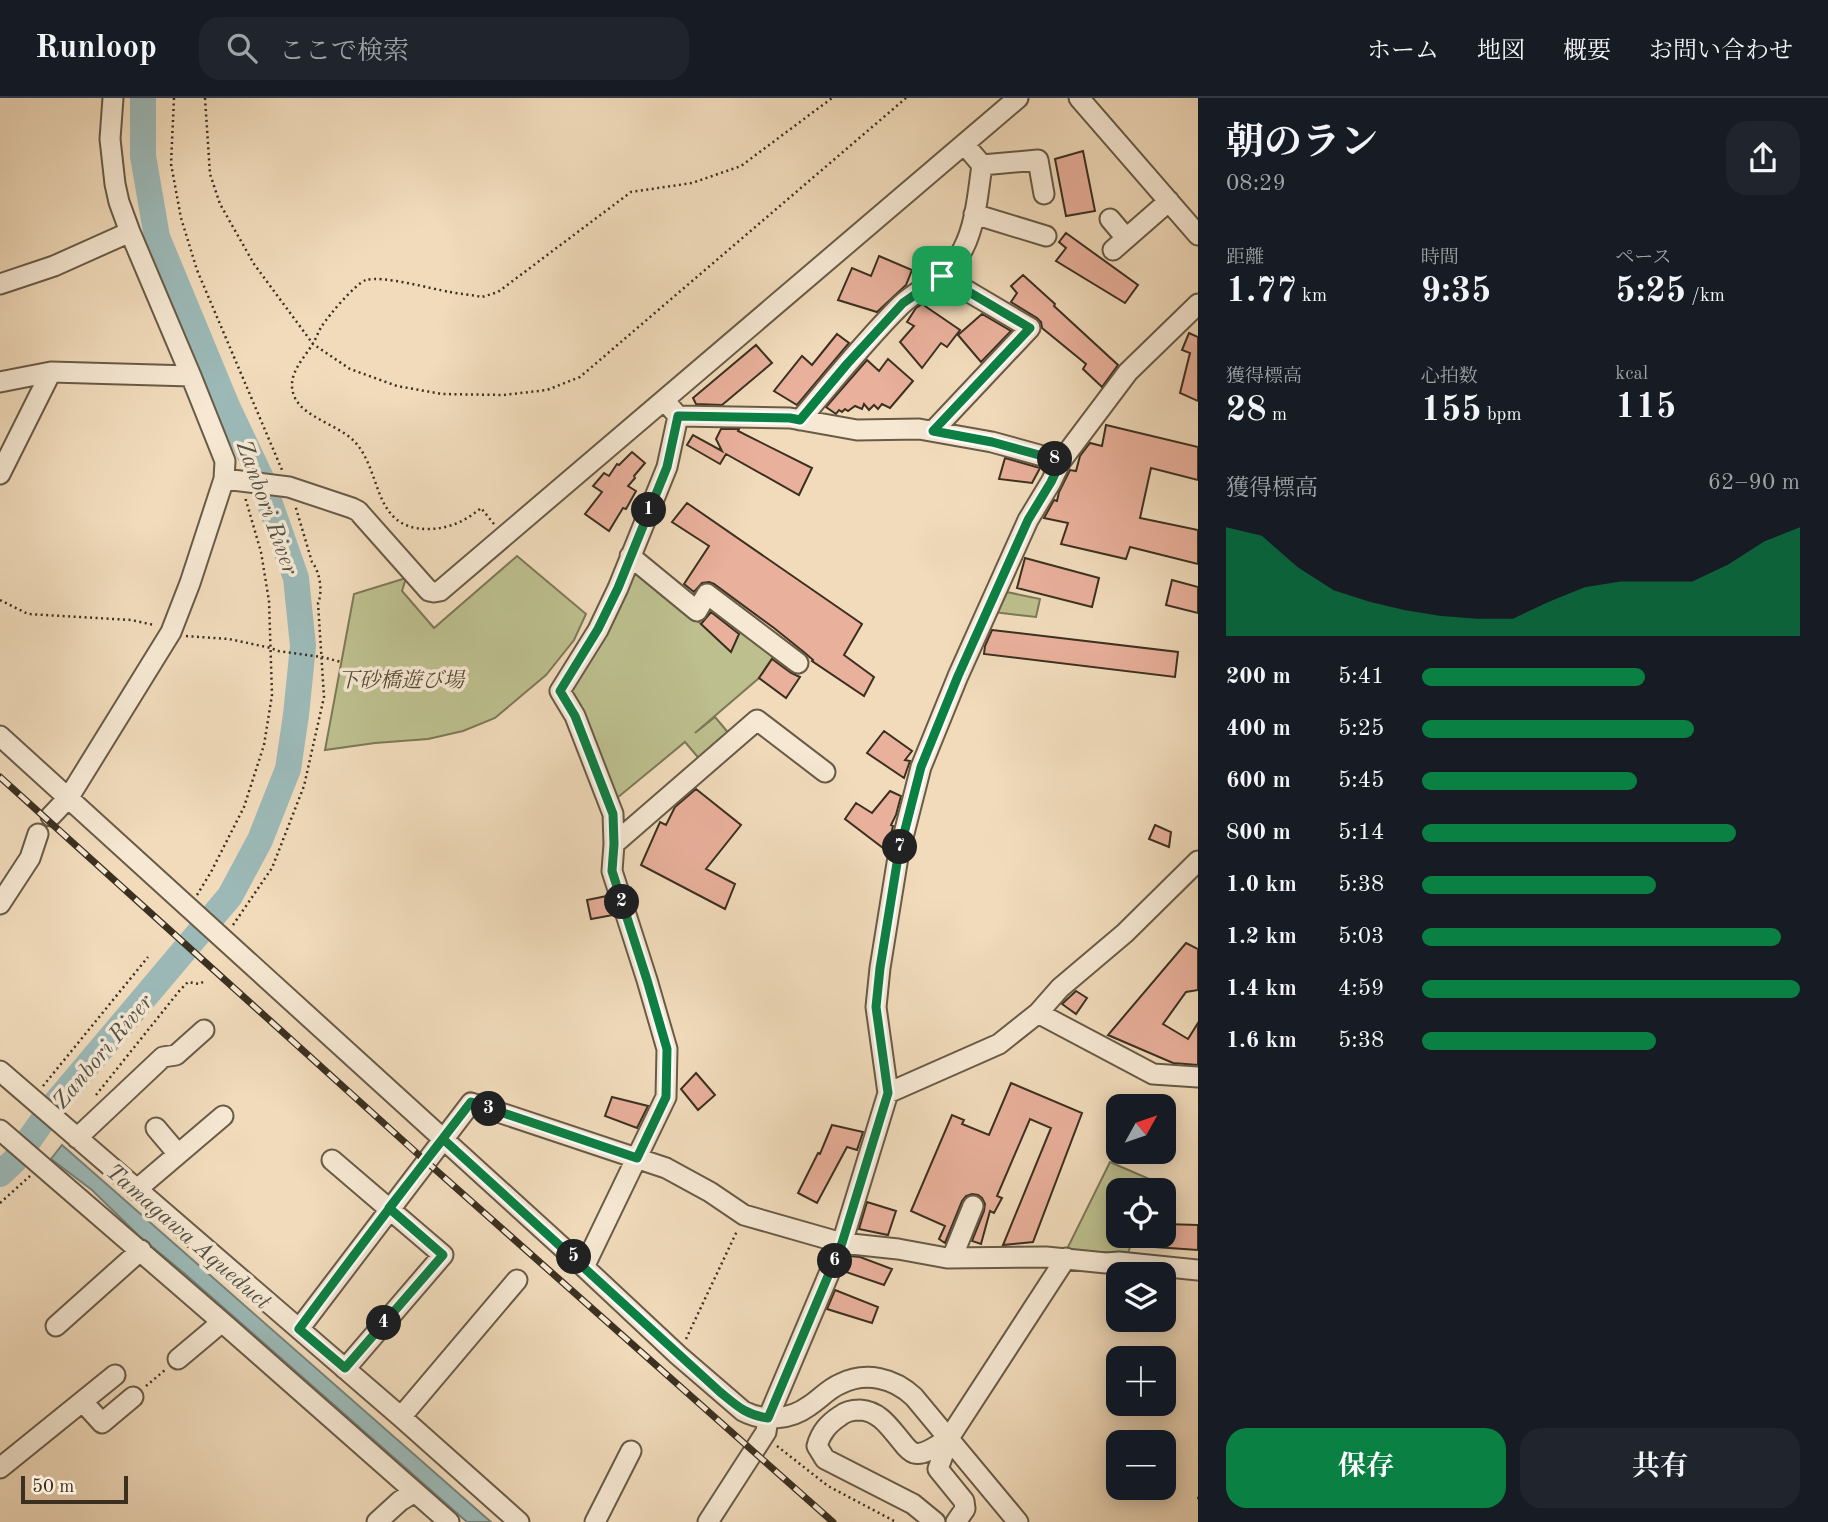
<!DOCTYPE html>
<html lang="ja">
<head>
<meta charset="utf-8">
<style>
  :root { --surface:#171b24; --page:#20242c; --text:#f1f3f6; --muted:#9ea1a6; --line:#363941; --accent:#0b8043 }
  body { margin:0; font-family:"Old Standard TT","Noto Serif JP",serif; background:var(--page); color:var(--text); height:100vh; display:flex; flex-direction:column; font-size:26px; white-space:nowrap }
  * { box-sizing:border-box; margin:0 }
  p { font-size:23px; color:var(--muted) }
  .icon { flex:none; width:38px; height:38px; fill:none; stroke:currentColor; stroke-width:2; stroke-linecap:round; stroke-linejoin:round }
  .map { position:relative; flex:1; overflow:hidden }
  .sheet { display:flex; flex-direction:column; background:var(--surface); width:630px }
  .sheet>* { flex:none }
  .needle { width:46px; rotate:50deg }
  .fabs { position:absolute; left:1106px; top:996px; display:grid; gap:14px }
  .fabs a { display:grid; place-items:center; width:70px; height:70px; border-radius:14px; background:var(--surface); box-shadow:0 4px 18px #0003; font-size:35px }
  .scale { position:absolute; left:21px; bottom:18px; width:107px; box-sizing:border-box; padding-left:7px; border:4px solid #3b3020; border-top:0; font-size:19px; line-height:24px; white-space:nowrap; color:#3b3020; -webkit-text-stroke:5px #f6e8d3; paint-order:stroke }
  .pin { position:absolute; display:grid; place-items:center; width:60px; height:60px; color:#fff; margin:-30px; border-radius:14px; box-shadow:0 4px 10px #0006 }
  .km { position:absolute; width:35px; height:35px; margin:-18px; border-radius:50%; background:#222; color:#fff; font-size:19px; line-height:35px; text-align:center }
  .round { display:grid; place-items:center; flex:none; width:74px; height:74px; border-radius:21px; background:var(--page) }
  .head { display:flex; align-items:center; justify-content:space-between; height:119px; padding:0 28px }
  h1 { font-size:38px; font-weight:700; line-height:52px }
  .stats { display:grid; grid-template-columns:repeat(3,1fr); gap:10px; height:119px; padding:7px 28px }
  .stats div { display:grid; align-content:center }
  .stats b { font-size:35px; font-weight:700 }
  .stats small { font-size:19px; font-weight:400 }
  .stats p { font-size:19px }
  .chart { height:196px; padding:14px 28px }
  .chart p { display:flex; justify-content:space-between }
  .chart svg { width:100%; height:126px; margin-top:7px; fill:var(--accent); opacity:.7 }
  .action { display:flex; gap:14px; margin-top:auto; padding:14px 28px }
  .action a { flex:1; height:80px; border-radius:21px; background:var(--accent); color:#fff; font-size:28px; font-weight:700; line-height:80px; text-align:center }
  .action a+a { background:var(--page); color:var(--text) }
  ul { padding:0 28px; list-style:none; font-size:23px }
  li { display:grid; grid-template-columns:112px 84px 1fr; align-items:center; height:52px }
  li i { height:18px; border-radius:9px; background:var(--accent) }
  header { display:flex; align-items:center; gap:42px; box-sizing:border-box; height:98px; padding:0 35px; background:var(--surface); border-bottom:2px solid var(--line) }
  header strong { font-size:33px }
  nav { display:flex; gap:38px; margin-inline-start:auto; font-size:24px }
  .search { width:490px; height:63px; background:var(--page); display:flex; align-items:center; gap:18px; box-sizing:border-box; padding:0 24px; border-radius:21px; color:var(--muted); font-size:26px }
  main { display:flex; flex:1; min-height:0 }
  .map>svg:first-child { display:block }
  .green { fill:#bdbf8e; stroke:#7c7857; stroke-width:2 }
  .water { fill:#9cb9b7; stroke:#75827b; stroke-width:2 }
  .lines { fill:none; stroke-linecap:round; stroke-linejoin:round }
  .river { stroke:#9cb9b7; stroke-width:26 }
  .building { fill:#e9b09b; stroke:#3b3020; stroke-width:2 }
  .minor-casing { stroke:#685b47; stroke-width:23 }
  .path { stroke:#3b3020; stroke-width:2.5; stroke-dasharray:2 3.5; stroke-linecap:butt }
  .minor { stroke:#f6e8d3; stroke-width:19 }
  .rail-casing { stroke:#3b3020; stroke-width:7 }
  .rail { stroke:#f6e8d3; stroke-width:4.5; stroke-dasharray:13; stroke-linecap:butt }
  .route-casing { stroke:#fff; stroke-width:14 }
  .route { stroke:#0b8043; stroke-width:9 }
  .labels { text-anchor:middle; stroke-width:7; stroke-linejoin:round; paint-order:stroke }
  .park-label { font-size:21px; font-style:italic; fill:#554d36; stroke:#f6e8d3 }
  .water-label { font-size:23px; font-style:italic; fill:#535246; stroke:#f6e8d3 }
</style>
</head>
<body>
<header>
<strong>Runloop</strong>
<div class="search"><svg class="icon" aria-label="search" viewBox="0 0 24 24"><circle cx="10" cy="10" r="6"/><path d="M15 15l6 6"/></svg>ここで検索</div>
<nav><a>ホーム</a><a>地図</a><a>概要</a><a>お問い合わせ</a></nav>
</header>
<main>
<div class="map">
<svg width="1198" height="1424" viewBox="0 0 1198 1424">
  <rect width="100%" height="100%" fill="#f1dbbb"/>
  <filter id="stains"><feTurbulence type="fractalNoise" baseFrequency=".00286" numOctaves="4"/><feColorMatrix values="0 0 0 0 .2 0 0 0 0 .09 0 0 0 0 .02 0 0 0 .5 -.17"/></filter>
  <radialGradient id="worn" r=".72"><stop offset=".6" stop-color="#630" stop-opacity="0"/><stop offset="1" stop-color="#630" stop-opacity=".3"/></radialGradient>
  <path class="green" d="M517,458L586,516L574,542L546,577L495,620L463,633L428,641L375,645L325,652L354,496L406,480L402,493L434,530Z
    M627,468L701,526L730,553L741,532L775,556L759,580L695,635L715,619L731,638L702,664L685,644L611,705L564,594Z
    M1002,493L1040,501L1036,519L993,514Z
    M1110,1064L1154,1083L1151,1092H1118V1138H1134L1128,1155L1066,1153Z"/>
  <path class="water" d="M62,1047L491,1424H467L185,1176L139,1138L92,1092L51,1061Z"/>
  <g class="lines">
    <path class="river" d="M0,1076L14,1063L53,1008L230,798L260,742L288,671L296,617L303,548L296,480L261,380L227,308L157,139L143,58V0"/>
  </g>
  <path class="building" d="M1083,53L1095,113L1066,118L1055,61Z
    M1066,135L1138,187L1125,205L1056,163L1066,150L1059,144Z
    M879,158L912,172L906,187L877,214L838,202L852,170L871,178Z
    M1023,177L1055,206L1054,208L1118,267L1102,289L1083,271L1086,266L1042,230L1041,224L1037,220L1011,204L1017,195L1011,188Z
    M922,206L960,232L947,249L941,245L922,270L900,244L914,228L907,224L916,210Z
    M982,216L1011,233L981,264L958,237Z
    M1189,235L1198,239V303L1180,295L1190,255L1182,252Z
    M837,236L849,245L797,307L774,293L802,258L812,267Z
    M756,247L772,265L722,307L696,306L693,300Z
    M888,261L913,283L890,310L882,306L878,311L874,307L869,312L864,306L862,311L855,308L848,313L845,311L842,314L839,312L836,316L826,309L867,262L879,273Z
    M1106,327L1198,349V382L1151,370L1140,420L1198,432V466L1130,449L1126,461L1061,446L1068,425L1044,420L1054,402L1057,403L1059,394L1070,372L1076,373L1080,358L1090,345L1102,348Z
    M721,331H739L738,333L812,370L799,397L726,356L720,366L687,347L693,337L722,353L716,341Z
    M632,354L645,365L634,378L635,380L628,388L636,393L626,411L623,410L609,433L585,416L602,394L593,388L604,375L609,378L617,366L619,367Z
    M1005,360L1040,370L1032,385L999,381Z
    M687,405L862,526L844,557L874,579L864,598L812,563L813,562L805,555L774,530L714,486L709,484L702,485L694,494L684,486L709,448L672,424Z
    M1025,460L1099,480L1092,509L1017,490Z
    M1172,482L1198,489V515L1166,507Z
    M711,514L739,536L731,554L701,526Z
    M992,532L1178,554L1175,579L984,556L985,548Z
    M772,561L791,575L800,579L786,600L759,580Z
    M884,633L912,653L905,662L910,663L904,680L867,655Z
    M696,691L741,727L706,771L735,786L725,811L641,767L660,724L666,727L675,709Z
    M890,693L901,698L896,717L891,727L893,728L887,753L845,721L856,705L872,715Z
    M1155,727L1171,734L1169,749L1149,741Z
    M607,798L613,817L591,821L587,802Z
    M1186,845L1198,851V892L1186,894L1163,926L1188,941L1198,925V967L1173,965L1108,937Z
    M1076,893L1087,900L1076,916L1062,906Z
    M696,975L715,997L698,1012L681,991Z
    M1011,985L1082,1015L1033,1144L1003,1147L1051,1030L1030,1021L997,1098L1002,1100L994,1115L990,1113L981,1146L972,1143L984,1113L985,1106L982,1100L978,1097L972,1096L966,1098L962,1103L945,1145L939,1141L945,1128L911,1113L952,1017L964,1022L962,1026L989,1037Z
    M612,999L648,1008L637,1030L605,1018Z
    M832,1027L863,1034L857,1052L847,1049L817,1105L798,1095L818,1055L820,1056Z
    M867,1104L896,1113L888,1137L859,1131Z
    M1164,1126L1198,1127V1152L1155,1149V1138H1164Z
    M850,1158L860,1159L892,1171L884,1187L843,1173Z
    M835,1192L878,1209L872,1225L827,1211Z"/>
  <g class="lines">
    <g class="minor-casing">
      <path id="minor" d="M1079,0L1198,137
        M982,67L1038,62L1044,96
        M974,116L1046,138
        M1110,121L1126,140
        M1113,152L1169,103
        M0,186L54,168L130,134
        M0,284L51,274L191,278
        M678,318L790,320L857,332L919,331L992,344L1061,363
        M800,322C832,284 864,244 900,208C921,187 948,183 963,151C976,126 978,94 982,67L964,46
        M933,333L1030,230L942,178
        M0,376L51,274
        M224,381L289,389L352,410L358,413L429,493L434,494L440,493L1018,0
        M630,458L697,513L707,496L798,565
        M0,638L584,1169L678,1257L743,1313C764,1324 790,1322 809,1308C820,1301 828,1291 840,1286C866,1273 894,1280 914,1299L1018,1424
        M51,718L69,699L171,534L190,485L224,381L225,363L191,278L130,134L119,104L115,86L110,41L113,0
        M614,746L757,622L825,674
        M0,806L30,760L38,736
        M1038,915L1153,976L1198,979
        M0,973L401,1319L519,1424
        M888,995L999,946L1038,915L1060,890L1125,835L1198,763
        M156,1030L178,1056
        M0,1032L222,1224L449,1424
        M77,1040L163,959L176,957L204,932
        M332,1062L443,1157L345,1271
        M136,1092L223,1018
        M952,1160L973,1108
        M584,1169L666,999L667,951L647,882L612,773L614,746L613,716L575,618L560,593L598,532L618,490L667,369L678,318L664,302
        M56,1228L141,1152
        M299,1231L471,1005L666,1070L710,1094L744,1117L842,1145L898,1151L947,1160L1046,1159L1106,1165L1119,1164L1198,1172
        M178,1261L222,1224
        M83,1304L102,1325L133,1299
        M401,1319L517,1182
        M0,1370L115,1277
        M377,1424L400,1403L415,1394
        M595,1424L631,1353
        M708,1424L766,1334L768,1320L842,1145L888,995L876,909L880,870L898,759L921,669L958,578L1028,422L1051,384L1061,363L1128,274L1198,206
        M935,1424L913,1406L825,1361L817,1348C821,1334 828,1326 840,1318C846,1313 853,1312 860,1312C880,1313 890,1330 902,1344C905,1348 909,1353 914,1355C925,1358 939,1346 949,1340
        M956,1424L965,1411L964,1403L938,1371L949,1340L1066,1160"/>
    </g>
    <path class="path" d="M174,0L171,66L181,120L197,172L282,372
      M205,0L210,76L220,106L254,166L313,246L350,271L397,288L442,296L503,297L547,292L580,279L906,0
      M494,426L481,410C466,423 448,431 428,431C372,431 383,375 355,344C339,327 305,320 295,300C285,279 302,263 312,247C316,241 318,234 322,228C329,217 355,186 366,182C382,177 432,191 450,194C461,196 472,197 482,199L498,194L631,94L692,85L741,68L832,0
      M0,502L28,516L131,522L154,527
      M186,538L229,541L271,550L278,553L322,559L341,564
      M197,797L211,774L244,709L264,647L272,597L269,503L261,454L245,399
      M233,827L272,770L304,688L324,599L318,505C323,494 320,474 312,464L295,407
      M43,988L148,859
      M96,997L180,892L188,884L199,886L203,884
      M0,1105L30,1078
      M686,1241L737,1133
      M146,1288L165,1272
      M777,1348L828,1388L896,1424
      M1197,1400H1198"/>
    <use href="#minor" class="minor"/>
    <g class="rail-casing">
      <path id="rail" d="M0,679L420,1058L833,1424"/>
    </g>
    <use href="#rail" class="rail"/>
  </g>
  <g class="lines">
    <g class="route-casing">
      <path id="route" d="M942,178L903,205L847,266L800,322L790,320L678,318L667,369L618,490L598,531L560,593L575,618L613,716L614,746L612,773L647,882L667,951L666,999L637,1060L471,1004C413,1079 355,1155 299,1231L345,1270L443,1157L389,1110L443,1041L720,1294C737,1308 746,1317 768,1320L842,1145L888,995L876,909L880,870L898,759L921,669L958,578L1028,422L1051,384L1061,363L992,344L933,333L1030,230L942,178"/>
    </g>
    <use href="#route" class="route"/>
  </g>
  <g class="labels">
    <g class="park-label">
      <text x="401" y="589">下砂橋遊び場</text>
    </g>
    <g class="water-label">
      <text transform="translate(268 409) rotate(70)" y="8">Zanbori River</text>
      <text transform="translate(102 953) rotate(-50)" y="8">Zanbori River</text>
      <text transform="translate(189 1138) rotate(41)" y="8">Tamagawa Aqueduct</text>
    </g>
  </g>
  <rect width="100%" height="100%" filter="url(#stains)"/>
  <rect width="100%" height="100%" fill="url(#worn)"/>
</svg>
<div class="fabs">
<a><svg class="needle" viewBox="-14 -14 28 28"><path d="M0-13l5 13h-10z" fill="#e53935"/><path d="M0 13l5-13h-10z" fill="#9ea1a6"/></svg></a>
<a><svg class="icon" aria-label="locate" viewBox="0 0 24 24"><circle cx="12" cy="12" r="6"/><path d="M12 2v4M12 18v4M2 12h4M18 12h4"/></svg></a>
<a><svg class="icon" aria-label="layers" viewBox="0 0 24 24"><path d="M12 4l9 5-9 5-9-5zM3 14l9 5 9-5"/></svg></a>
<a>+</a>
<a>−</a>
</div>
<div class="scale">50 m</div>
<div class="pin" style="left:942px;top:178px;background:#1e9e55"><svg class="icon" aria-label="arrive" viewBox="0 0 24 24"><path d="M6 21V4h12l-3 4 3 4H6"/></svg></div>
<b class="km" style="left:649px;top:412px">1</b>
<b class="km" style="left:622px;top:804px">2</b>
<b class="km" style="left:489px;top:1011px">3</b>
<b class="km" style="left:384px;top:1225px">4</b>
<b class="km" style="left:574px;top:1159px">5</b>
<b class="km" style="left:835px;top:1163px">6</b>
<b class="km" style="left:900px;top:749px">7</b>
<b class="km" style="left:1055px;top:361px">8</b>
</div>
<section class="sheet">
<div class="head"><div><h1>朝のラン</h1><p>08:29</p></div><a class="round"><svg class="icon" aria-label="share" viewBox="0 0 24 24"><path d="M12 15V3M7 8l5-5 5 5M5 13v7h14v-7"/></svg></a></div>
<div class="stats">
<div><p>距離</p><b>1.77<small> km</small></b></div>
<div><p>時間</p><b>9:35</b></div>
<div><p>ペース</p><b>5:25<small> /km</small></b></div>
</div>
<div class="stats">
<div><p>獲得標高</p><b>28<small> m</small></b></div>
<div><p>心拍数</p><b>155<small> bpm</small></b></div>
<div><p>kcal</p><b>115</b></div>
</div>
<div class="chart"><p><span>獲得標高</span>62–90 m</p>
<svg viewBox="0 0 160 44" preserveAspectRatio="none"><path d="M0 44V6L10 9L20 20L30 28L40 32L50 35L60 37L70 38L80 38L90 32L100 27L110 25L120 25L130 25L140 19L150 11L160 6V44z"/></svg>
</div>
<ul>
<li><b>200 m</b>5:41<i style="width:59%"></i></li>
<li><b>400 m</b>5:25<i style="width:72%"></i></li>
<li><b>600 m</b>5:45<i style="width:57%"></i></li>
<li><b>800 m</b>5:14<i style="width:83%"></i></li>
<li><b>1.0 km</b>5:38<i style="width:62%"></i></li>
<li><b>1.2 km</b>5:03<i style="width:95%"></i></li>
<li><b>1.4 km</b>4:59<i style="width:100%"></i></li>
<li><b>1.6 km</b>5:38<i style="width:62%"></i></li>
</ul>
<div class="action"><a>保存</a><a>共有</a></div>
</section>
</main>
</body>
</html>
